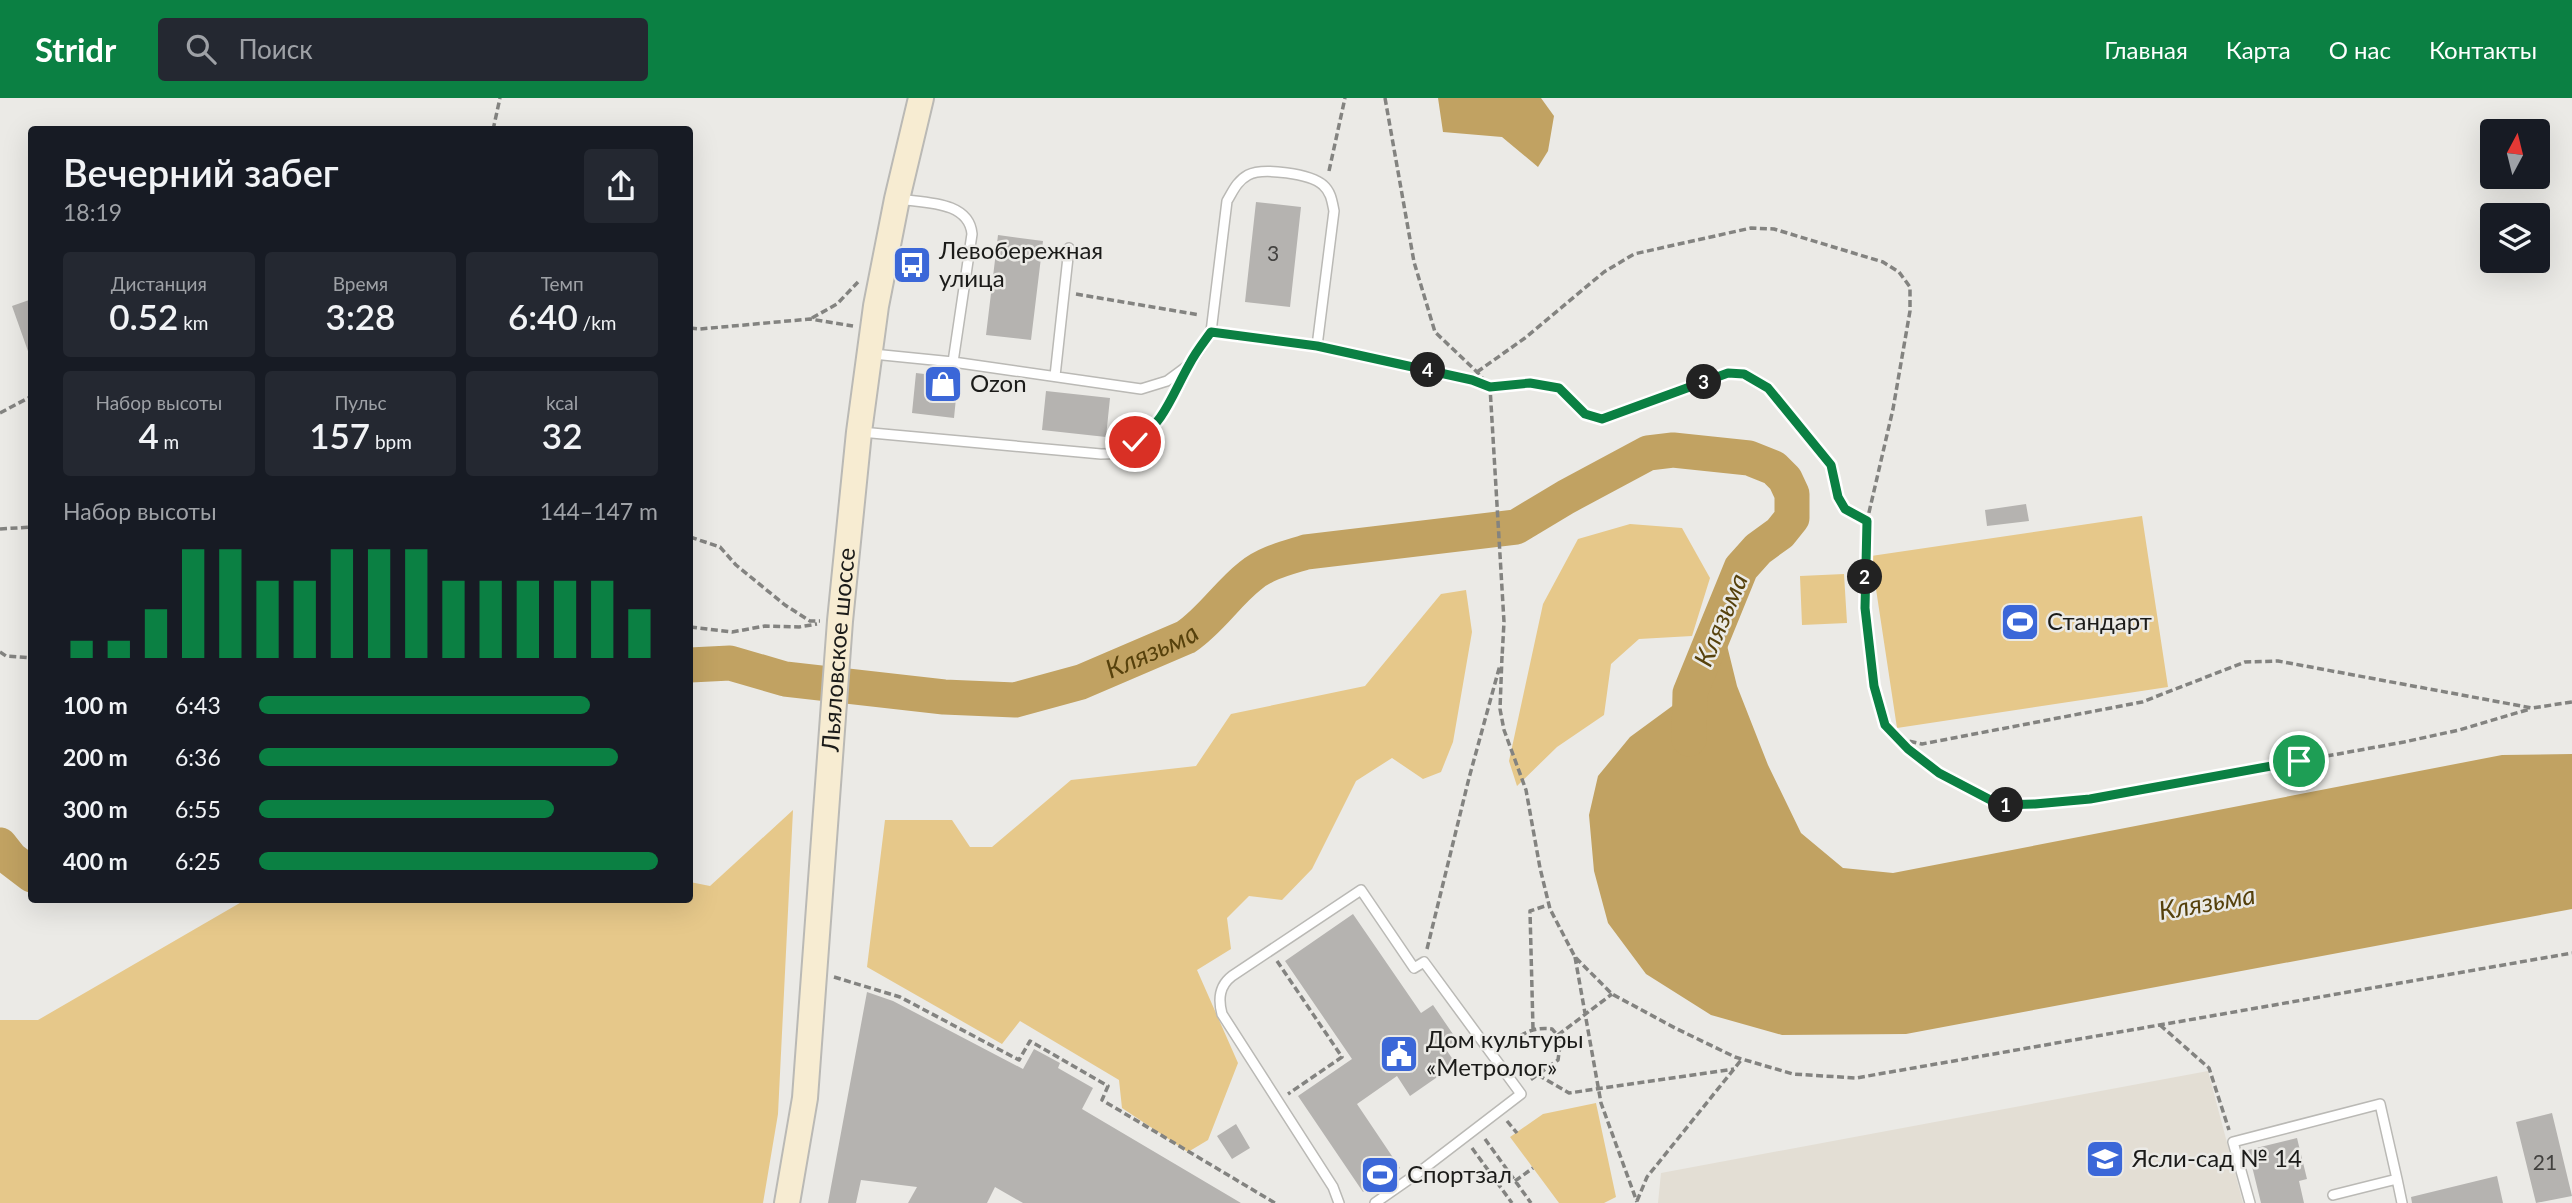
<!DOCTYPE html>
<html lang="ru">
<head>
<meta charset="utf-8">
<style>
  :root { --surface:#171b24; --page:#242831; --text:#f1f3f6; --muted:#9ea1a6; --accent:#0b8043 }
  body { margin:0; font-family:Lato,sans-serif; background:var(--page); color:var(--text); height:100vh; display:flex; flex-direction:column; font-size:26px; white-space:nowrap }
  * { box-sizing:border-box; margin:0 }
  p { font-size:23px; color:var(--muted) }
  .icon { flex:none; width:38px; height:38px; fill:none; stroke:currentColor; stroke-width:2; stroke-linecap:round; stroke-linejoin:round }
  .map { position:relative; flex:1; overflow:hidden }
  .panel { position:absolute; left:28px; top:28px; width:665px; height:777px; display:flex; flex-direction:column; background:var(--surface); border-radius:7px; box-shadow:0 7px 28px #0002 }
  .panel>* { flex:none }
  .needle { width:46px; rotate:7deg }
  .buttons { position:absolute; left:2480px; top:21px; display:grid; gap:14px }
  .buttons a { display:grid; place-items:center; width:70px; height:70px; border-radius:7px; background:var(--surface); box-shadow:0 7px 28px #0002; font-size:35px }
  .pin { position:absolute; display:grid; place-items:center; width:60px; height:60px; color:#fff; margin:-30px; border:4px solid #fff; border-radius:50%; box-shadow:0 2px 7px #0007 }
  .km { position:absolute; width:35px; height:35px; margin:-18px; border-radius:50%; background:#222; color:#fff; font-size:19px; line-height:35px; text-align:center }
  .round { display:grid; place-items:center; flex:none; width:74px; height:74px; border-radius:7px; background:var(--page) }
  .head { display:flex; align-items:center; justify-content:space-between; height:119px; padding:0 35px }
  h1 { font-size:38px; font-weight:600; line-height:52px }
  .figures { display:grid; grid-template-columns:repeat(3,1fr); gap:10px; height:119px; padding:7px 35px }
  .figures div { display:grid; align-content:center; border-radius:7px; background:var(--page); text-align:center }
  .figures b { font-size:35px; font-weight:600 }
  .figures small { font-size:19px; font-weight:400 }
  .figures p { font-size:19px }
  .chart { height:196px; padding:14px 35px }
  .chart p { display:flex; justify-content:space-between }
  .chart svg { width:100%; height:126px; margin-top:7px; stroke:var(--accent); stroke-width:6 }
  ul { padding:0 35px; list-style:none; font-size:23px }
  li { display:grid; grid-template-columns:112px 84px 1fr; align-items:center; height:52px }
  li i { height:18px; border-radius:9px; background:var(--accent) }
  header { display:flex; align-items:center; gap:42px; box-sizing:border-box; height:98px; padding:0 35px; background:var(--accent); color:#fff }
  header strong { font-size:33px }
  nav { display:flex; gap:38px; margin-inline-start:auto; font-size:24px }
  .search { width:490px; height:63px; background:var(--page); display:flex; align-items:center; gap:18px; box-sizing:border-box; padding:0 24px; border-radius:7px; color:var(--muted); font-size:26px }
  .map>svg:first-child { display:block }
  .built { fill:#e3ded4 }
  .green { fill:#e6c88a }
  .water { fill:#c1a262 }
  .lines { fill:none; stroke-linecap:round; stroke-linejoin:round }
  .river { stroke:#c1a262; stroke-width:35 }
  .building { fill:#b5b3b0 }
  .lane-casing { stroke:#bab9b5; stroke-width:12 }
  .secondary-casing { stroke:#bab9b5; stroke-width:28 }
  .path { stroke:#838380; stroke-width:3.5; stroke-dasharray:7 3.5; stroke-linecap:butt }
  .lane { stroke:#fff; stroke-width:9 }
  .secondary { stroke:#f7ecd2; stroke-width:24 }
  .route-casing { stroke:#fff; stroke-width:14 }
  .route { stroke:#0b8043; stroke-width:9 }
  .labels { text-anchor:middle; stroke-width:5; stroke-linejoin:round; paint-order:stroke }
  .number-label { font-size:21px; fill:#42413f }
  .poi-label { font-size:24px; fill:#1b1b19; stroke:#ebeae6; text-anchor:start }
  .street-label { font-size:24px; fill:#1b1b19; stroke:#ebeae6 }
  .water-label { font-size:26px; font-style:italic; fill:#56410c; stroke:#ebeae6 }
</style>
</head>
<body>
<header>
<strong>Stridr</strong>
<div class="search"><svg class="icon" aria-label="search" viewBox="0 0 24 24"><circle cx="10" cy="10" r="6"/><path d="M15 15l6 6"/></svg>Поиск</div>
<nav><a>Главная</a><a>Карта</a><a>О нас</a><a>Контакты</a></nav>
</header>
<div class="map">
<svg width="2572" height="1105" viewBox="0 0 2572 1105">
  <rect width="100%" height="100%" fill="#ebeae6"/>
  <path class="built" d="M2208,973L2243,1105H1658L1661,1075Z"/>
  <path class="green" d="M2142,418L2168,589L1897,630L1871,458Z
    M1630,426L1682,430L1710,480L1692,538L1639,541L1611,566L1604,617L1557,649L1517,688L1509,663L1543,506L1578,441Z
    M1844,476L1847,525L1802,527L1800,478Z
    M1466,492L1472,534L1453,644L1441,674L1423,681L1392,660L1356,683L1312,771L1282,802L1249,798L1227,820L1231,851L1197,872L1238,965L1208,1042L1188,1054L1122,1010L1119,982L1020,923L1002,946L867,869L885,722H952L970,749H992L1071,682L1196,668L1231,616L1365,588L1441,496Z
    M793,712L778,1016L763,1105H0V922H38L245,802H690V784L710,788Z
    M1596,1005L1616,1099L1604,1105H1559L1510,1039L1543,1016Z"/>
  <path class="water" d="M1438,0H1541L1554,18L1548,53L1538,69L1502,39L1443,34Z
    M1721,523L1737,588L1768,667L1801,735L1843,770L1893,775L2502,657L2572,656V811L1906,936L1782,937L1711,917L1646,876L1608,825L1594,773L1589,717L1598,678L1630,639L1690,595Z"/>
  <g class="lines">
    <g class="river">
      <path id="s1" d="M690,567L730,565L785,581L944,599L1015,602L1081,584L1186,539C1211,522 1227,496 1250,478C1265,465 1287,460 1306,454L1516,429L1566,399L1648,355L1673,352L1749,360L1774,370L1785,381L1792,396V420L1780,435L1758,451L1741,470L1690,595L1689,641"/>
      <path d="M0,747L11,761L32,777"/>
    </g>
  </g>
  <path class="building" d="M1256,104L1301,109L1290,209L1245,204Z
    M998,137L1043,143L1031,242L986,237Z
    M32,201V255L29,256L12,208Z
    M916,275L958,280L954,320L912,315Z
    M1046,293L1110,300L1106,339L1042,332Z
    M2026,406L2029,423L1987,428L1985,412Z
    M1353,816L1421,915L1433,907L1457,942L1445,950L1456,966L1410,998L1397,978L1357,1006L1400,1070L1363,1094L1298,998L1352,961L1285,863Z
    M867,894L893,903L1023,971L1034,951L1060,965L1058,970L1093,990L1082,1011L1241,1105H1023L995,1089L987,1105H908L917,1089L861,1082L856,1105H828Z
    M2552,1015L2572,1098L2536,1105L2516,1024Z
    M1236,1026L1250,1050L1232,1061L1217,1038Z
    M2297,1040L2307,1081L2299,1083L2304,1105H2261L2248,1052Z
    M2497,1078L2503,1105H2412L2411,1099Z"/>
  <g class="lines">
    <g class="lane-casing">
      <path id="lane" d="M899,101C925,105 969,103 972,136L953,264
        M873,256L953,264L1141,291L1167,283L1190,266L1211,234L1227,103C1233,93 1237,83 1248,77C1263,69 1311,76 1323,87C1331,94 1332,103 1334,113L1317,248L1211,234
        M1055,278L1069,150
        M861,334L1101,356C1108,356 1118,356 1123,353C1156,338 1173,300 1188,270
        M2333,1097L2397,1081L2402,1105
        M1339,1105L1333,1089L1222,916C1218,901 1219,888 1232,878L1361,792L1414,870L1424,864L1521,996L1418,1075L1375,1105
        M2250,1105L2233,1044L2380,1006L2397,1081"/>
    </g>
    <g class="secondary-casing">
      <g id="secondary">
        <path id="s2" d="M787,1105L805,1000L840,523L859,334L876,208L897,101L921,0"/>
      </g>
    </g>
    <path class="path" d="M1385,0L1414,164L1435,234L1477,274L1490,289L1504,524L1502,560
      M493,32L500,0
      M1329,73L1345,0
      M1076,196L1200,217
      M812,220L837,206L858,184
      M690,230L700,231L810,221L853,228
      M1330,251L1472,282L1490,289L1530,285L1559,290L1585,316L1603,321L1728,275L1744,276L1767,290L1831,367L1838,399L1845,411L1867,423
      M1477,274L1525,240L1604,174L1634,156L1751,130L1774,131L1883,164L1899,174L1910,189V213L1893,311L1867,423L1865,510L1874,588L1885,627L1899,641L1922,646L2142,604L2245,564L2278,563L2532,610L2572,604
      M0,315L32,298
      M0,431L32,429
      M690,439L720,449L736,467L785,507L810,523H820
      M690,529L732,534L765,528L799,529L817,526
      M0,554L6,558L32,560
      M1502,558L1500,611L1504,632L1526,692L1540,770L1550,811L1575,859L1612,896L1675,930L1735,959L1793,976L1856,980L2572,855
      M1899,642L1939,675L2000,707H2035L2090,701L2404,644L2459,632L2530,611
      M1427,851L1469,680L1500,567
      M1575,859L1601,1005L1637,1104
      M1277,863L1342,959L1288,996
      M834,879L900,899L1019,962L1030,943L1108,988L1102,1002L1275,1105
      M2160,927L2209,970L2229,1032
      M1533,931L1530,813L1548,807
      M1558,937L1612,896
      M1503,950C1519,938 1531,928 1552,931L1561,941L1558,962L1529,983
      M1538,977L1569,995L1734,971
      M1507,1023L1517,1035
      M1485,1041L1531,1105
      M1472,1050L1512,1105
      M1515,1083L1533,1070
      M1637,1103L1647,1079L1742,961"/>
    <use href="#lane" class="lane"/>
    <use href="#secondary" class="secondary"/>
  </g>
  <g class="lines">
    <g class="route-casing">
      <path id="route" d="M1135,344C1163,327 1173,295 1189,267C1195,255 1203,245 1211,234L1317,248L1472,282L1490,289L1530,285L1559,290L1585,316L1602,321L1728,275L1744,276L1768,290L1831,367L1838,399L1845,411L1867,423L1865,510L1874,588L1885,627L1908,651L1939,675L2000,707L2035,706L2090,701L2299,663"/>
    </g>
    <use href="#route" class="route"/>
  </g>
  <defs>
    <g id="bus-square" transform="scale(2.0125)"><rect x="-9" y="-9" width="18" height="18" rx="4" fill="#3b67d8" stroke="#ebeae6"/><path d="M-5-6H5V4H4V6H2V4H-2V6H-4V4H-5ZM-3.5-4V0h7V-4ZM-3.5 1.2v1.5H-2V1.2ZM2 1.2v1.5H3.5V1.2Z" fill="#fff"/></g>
    <g id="shop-square" transform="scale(2.0125)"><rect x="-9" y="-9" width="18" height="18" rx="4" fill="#3b67d8" stroke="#ebeae6"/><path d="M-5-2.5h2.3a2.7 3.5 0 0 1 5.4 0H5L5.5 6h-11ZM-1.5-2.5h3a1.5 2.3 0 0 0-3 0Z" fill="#fff"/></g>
    <g id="stadium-square" transform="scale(2.0125)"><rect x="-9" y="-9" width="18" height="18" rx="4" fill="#3b67d8" stroke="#ebeae6"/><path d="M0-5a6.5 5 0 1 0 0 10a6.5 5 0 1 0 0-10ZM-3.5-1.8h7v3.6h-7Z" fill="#fff"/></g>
    <g id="civic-square" transform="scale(2.0125)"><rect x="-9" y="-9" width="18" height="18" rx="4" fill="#3b67d8" stroke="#ebeae6"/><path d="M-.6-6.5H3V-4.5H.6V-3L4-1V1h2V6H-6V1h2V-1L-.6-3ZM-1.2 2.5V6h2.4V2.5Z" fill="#fff"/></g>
    <g id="school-square" transform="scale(2.0125)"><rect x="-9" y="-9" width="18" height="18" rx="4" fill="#3b67d8" stroke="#ebeae6"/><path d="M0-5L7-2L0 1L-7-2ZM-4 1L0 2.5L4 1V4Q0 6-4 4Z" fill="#fff"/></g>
  </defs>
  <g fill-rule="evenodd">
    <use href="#bus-square" x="912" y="167"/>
    <use href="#shop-square" x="943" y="286"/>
    <use href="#stadium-square" x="2020" y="524"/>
    <use href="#civic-square" x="1399" y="956"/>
    <use href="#school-square" x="2105" y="1061"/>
    <use href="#stadium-square" x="1380" y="1077"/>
  </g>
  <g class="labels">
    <g class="number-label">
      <text x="1273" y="163">3</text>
      <text x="2545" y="1072">21</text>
    </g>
    <g class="poi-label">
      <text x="939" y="161">Левобережная<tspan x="939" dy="28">улица</tspan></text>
      <text x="970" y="294">Ozon</text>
      <text x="2047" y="532">Стандарт</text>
      <text x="1426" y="950">Дом культуры<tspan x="1426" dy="28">«Метролог»</tspan></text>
      <text x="2132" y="1069">Ясли-сад № 14</text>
      <text x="1407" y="1085">Спортзал</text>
    </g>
    <g class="street-label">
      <text dy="8" stroke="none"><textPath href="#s2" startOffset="556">Льяловское шоссе</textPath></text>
    </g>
    <g class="water-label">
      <text transform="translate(1721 522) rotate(-67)" y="9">Клязьма</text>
      <text dy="9" stroke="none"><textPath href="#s1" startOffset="474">Клязьма</textPath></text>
      <text transform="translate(2207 805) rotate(-10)" y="9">Клязьма</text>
    </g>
  </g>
</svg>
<div class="buttons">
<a><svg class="needle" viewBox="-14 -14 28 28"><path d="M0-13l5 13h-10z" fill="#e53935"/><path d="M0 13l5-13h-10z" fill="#9ea1a6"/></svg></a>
<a><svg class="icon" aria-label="layers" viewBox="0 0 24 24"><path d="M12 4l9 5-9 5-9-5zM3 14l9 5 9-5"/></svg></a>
</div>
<div class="pin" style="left:2299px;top:663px;background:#1e9e55"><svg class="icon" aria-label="arrive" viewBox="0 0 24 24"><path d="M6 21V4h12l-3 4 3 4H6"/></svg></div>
<div class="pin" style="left:1135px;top:344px;background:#d93025"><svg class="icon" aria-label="check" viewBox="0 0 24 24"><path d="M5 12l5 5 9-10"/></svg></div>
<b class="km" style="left:2006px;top:707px">1</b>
<b class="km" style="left:1865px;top:479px">2</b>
<b class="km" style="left:1704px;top:284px">3</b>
<b class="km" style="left:1428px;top:272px">4</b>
<section class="panel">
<div class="head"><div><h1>Вечерний забег</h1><p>18:19</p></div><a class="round"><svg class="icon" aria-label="share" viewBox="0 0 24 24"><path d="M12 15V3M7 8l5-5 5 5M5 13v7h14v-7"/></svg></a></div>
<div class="figures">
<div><p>Дистанция</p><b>0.52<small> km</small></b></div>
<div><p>Время</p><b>3:28</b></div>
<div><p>Темп</p><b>6:40<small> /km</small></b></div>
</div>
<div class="figures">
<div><p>Набор высоты</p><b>4<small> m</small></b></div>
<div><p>Пульс</p><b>157<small> bpm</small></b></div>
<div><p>kcal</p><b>32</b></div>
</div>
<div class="chart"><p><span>Набор высоты</span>144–147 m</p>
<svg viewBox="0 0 160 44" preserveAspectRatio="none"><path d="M5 44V38M15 44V38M25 44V27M35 44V6M45 44V6M55 44V17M65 44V17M75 44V6M85 44V6M95 44V6M105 44V17M115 44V17M125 44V17M135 44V17M145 44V17M155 44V27"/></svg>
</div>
<ul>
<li><b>100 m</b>6:43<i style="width:83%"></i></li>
<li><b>200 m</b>6:36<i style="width:90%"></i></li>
<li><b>300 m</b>6:55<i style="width:74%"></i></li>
<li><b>400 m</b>6:25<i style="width:100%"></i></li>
</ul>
</section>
</div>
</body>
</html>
